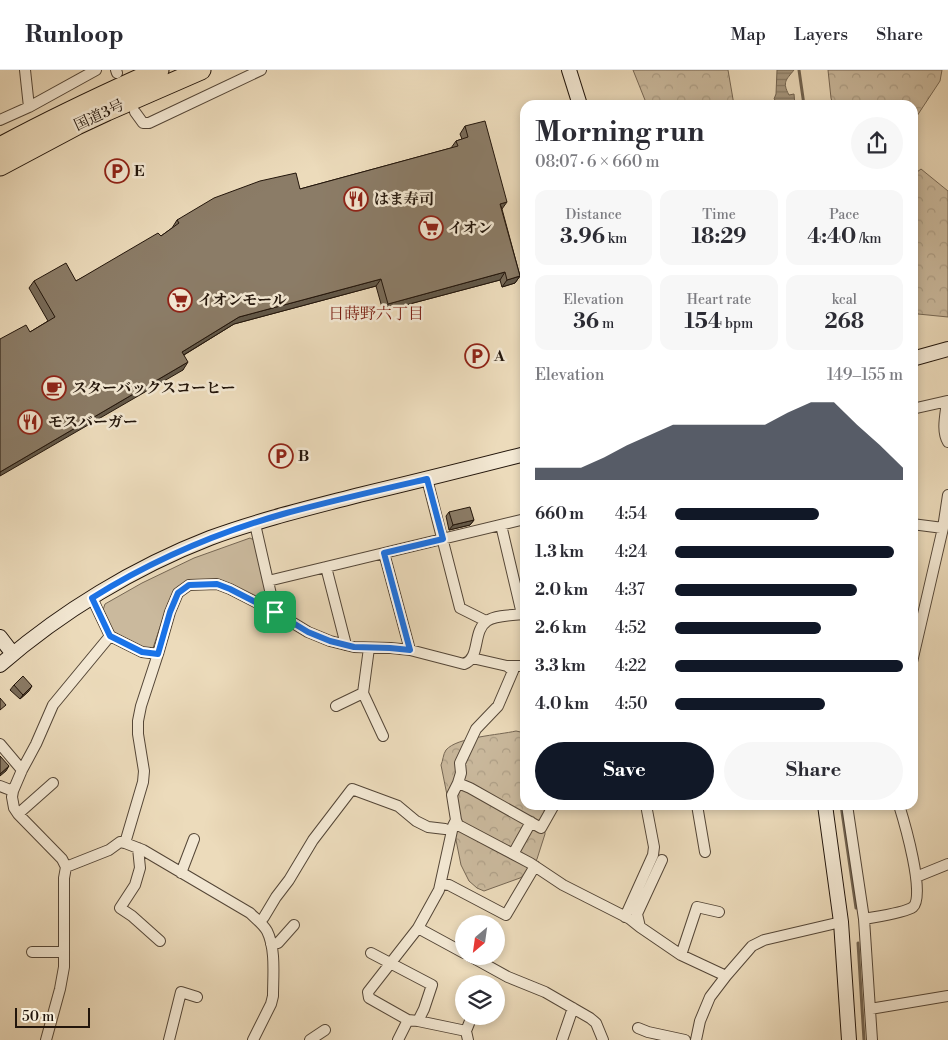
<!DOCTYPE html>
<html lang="en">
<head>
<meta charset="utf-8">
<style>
  :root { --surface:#fff; --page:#f7f7f7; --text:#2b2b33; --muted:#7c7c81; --line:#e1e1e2; --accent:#111827 }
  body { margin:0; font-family:"Libre Bodoni","Noto Serif JP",serif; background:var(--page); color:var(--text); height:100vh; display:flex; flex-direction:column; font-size:19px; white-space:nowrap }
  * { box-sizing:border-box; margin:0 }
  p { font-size:16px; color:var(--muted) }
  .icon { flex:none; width:28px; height:28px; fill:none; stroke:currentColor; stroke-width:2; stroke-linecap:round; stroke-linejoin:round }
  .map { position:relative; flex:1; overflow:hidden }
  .details { position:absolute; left:520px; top:30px; width:398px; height:710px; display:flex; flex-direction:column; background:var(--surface); border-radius:15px; box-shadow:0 2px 8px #0003 }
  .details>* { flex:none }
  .needle { width:32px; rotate:209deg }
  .buttons { position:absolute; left:455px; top:845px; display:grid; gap:10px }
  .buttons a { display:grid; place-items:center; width:50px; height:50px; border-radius:50%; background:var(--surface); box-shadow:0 2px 8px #0003; font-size:25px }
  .scale { position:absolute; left:15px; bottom:12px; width:75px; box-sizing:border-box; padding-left:5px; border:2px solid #22150b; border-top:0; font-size:14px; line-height:18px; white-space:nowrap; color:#22150b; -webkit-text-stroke:4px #f3e8d3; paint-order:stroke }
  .pin { position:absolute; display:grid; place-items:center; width:42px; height:42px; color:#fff; margin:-21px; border-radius:10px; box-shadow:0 2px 8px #0006 }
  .round { display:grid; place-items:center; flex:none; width:52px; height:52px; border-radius:26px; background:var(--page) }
  .head { display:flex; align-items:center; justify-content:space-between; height:85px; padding:0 15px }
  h1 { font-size:28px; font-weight:700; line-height:38px }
  .metrics { display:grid; grid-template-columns:repeat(3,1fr); gap:8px; height:85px; padding:5px 15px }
  .metrics div { display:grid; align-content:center; border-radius:12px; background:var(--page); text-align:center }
  .metrics b { font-size:21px; font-weight:700 }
  .metrics small { font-size:14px; font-weight:400 }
  .metrics p { font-size:14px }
  .chart { height:140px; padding:10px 15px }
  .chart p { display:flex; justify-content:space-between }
  .chart svg { width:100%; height:90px; margin-top:5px; fill:var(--accent); opacity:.7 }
  .action { display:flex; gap:10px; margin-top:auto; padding:10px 15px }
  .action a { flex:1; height:58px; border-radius:30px; background:var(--accent); color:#fff; font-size:20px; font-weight:700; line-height:58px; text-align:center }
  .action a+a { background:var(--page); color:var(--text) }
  ul { padding:0 15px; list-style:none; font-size:16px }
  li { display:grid; grid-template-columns:80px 60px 1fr; align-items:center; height:38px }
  li i { height:12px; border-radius:6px; background:var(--accent) }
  header { display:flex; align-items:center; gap:30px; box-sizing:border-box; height:70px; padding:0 25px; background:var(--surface); border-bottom:1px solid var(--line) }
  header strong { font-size:24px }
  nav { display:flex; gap:28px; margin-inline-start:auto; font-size:18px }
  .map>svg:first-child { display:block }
  .green { fill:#cab99d; stroke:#766754 }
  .forest { fill:url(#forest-crowns); stroke:#766754 }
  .water { fill:url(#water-rules); stroke:#726451 }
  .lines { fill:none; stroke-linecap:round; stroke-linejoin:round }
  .stream { stroke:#726451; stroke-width:3 }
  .street-casing { stroke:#544637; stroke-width:12 }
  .secondary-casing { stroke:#22150b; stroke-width:16 }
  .highway-casing { stroke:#22150b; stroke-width:21 }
  .street { stroke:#f3e8d3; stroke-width:10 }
  .secondary { stroke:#f3e8d3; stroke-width:14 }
  .highway { stroke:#ecdbbb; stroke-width:19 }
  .wall { fill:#786b59; stroke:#22150b }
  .shaded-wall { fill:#615748; stroke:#22150b }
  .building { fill:#8b7c67; stroke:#22150b }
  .route-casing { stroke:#fff; stroke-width:10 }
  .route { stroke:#1a73e8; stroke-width:6 }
  .labels { text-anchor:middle; stroke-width:5; stroke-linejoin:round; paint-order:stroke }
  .street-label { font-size:15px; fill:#22150b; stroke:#f3e8d3 }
  .poi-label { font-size:15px; font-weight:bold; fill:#22150b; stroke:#f3e8d3; text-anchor:start }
  .neighbourhood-label { font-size:16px; fill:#7a1f14; stroke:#f3e8d3 }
</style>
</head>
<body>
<header>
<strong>Runloop</strong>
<nav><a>Map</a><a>Layers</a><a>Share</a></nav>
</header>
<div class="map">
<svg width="948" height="970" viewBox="0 0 948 970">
  <defs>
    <pattern id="forest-crowns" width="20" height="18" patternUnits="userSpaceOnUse" patternTransform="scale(1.25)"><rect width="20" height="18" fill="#cab99d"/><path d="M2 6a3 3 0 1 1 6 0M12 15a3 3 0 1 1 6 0" fill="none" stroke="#ad9e86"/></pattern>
    <pattern id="water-rules" width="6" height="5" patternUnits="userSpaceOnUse" patternTransform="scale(1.25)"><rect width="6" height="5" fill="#a7987f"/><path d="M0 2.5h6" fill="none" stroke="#887b66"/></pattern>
  </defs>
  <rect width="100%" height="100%" fill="#ecdbbb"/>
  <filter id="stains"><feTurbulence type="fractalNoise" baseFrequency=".004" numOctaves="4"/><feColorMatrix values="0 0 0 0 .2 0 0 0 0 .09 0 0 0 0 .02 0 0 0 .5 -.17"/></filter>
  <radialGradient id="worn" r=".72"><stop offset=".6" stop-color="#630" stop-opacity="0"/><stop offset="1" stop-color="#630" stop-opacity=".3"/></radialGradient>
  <path class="green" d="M250,468L254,470L268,530L265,532L189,510L177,517L168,533L153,578L148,580L114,562L103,540L105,534L142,513L194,488Z"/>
  <path class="forest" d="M633,0H728L734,35H647Z
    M828,0H942L940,11L913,52L912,35H833L831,28Z
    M921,99L948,121V247L918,244L913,235V105Z
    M516,661L525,663V735H544L545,764L537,789L529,802L520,808L495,817L484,821L477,818L469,811L461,795L441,695C443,691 443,684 446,680C457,667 499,665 516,661Z"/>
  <path class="water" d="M777,0H794C786,10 782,12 789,25L794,24L795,35H781L774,29L776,24Z"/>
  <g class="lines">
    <path class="stream" d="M799,0L804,35
      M841,735L856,838
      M858,873L864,970"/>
    <g class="street-casing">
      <path id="street" d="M25,0L29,37
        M116,0L117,3
        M135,42L143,53H149L261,0
        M0,50L29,37L96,0
        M912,339L947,331C946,343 941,361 948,372
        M427,409L460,538L486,551
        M255,454L275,542
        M912,454L943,458
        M501,455L522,544
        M384,483L410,580
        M326,497L346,575
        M268,511L525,449
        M92,528L110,566L142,582L158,584
        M472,588L507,596L513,601L498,636L476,659L460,693L461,703L458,713L452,725L456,750L458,755L530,793L563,815L630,849L640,857
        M912,592L943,458L948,425
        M507,596H525
        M363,623L383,666
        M336,636L363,623L369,578
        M0,674L22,700
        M458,713L470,718L541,758L554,735
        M0,716L13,721
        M697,735L705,782
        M847,735L864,849L872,970
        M18,744L53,713
        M125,773L143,712L144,701L138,664V651L141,636L158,584L170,542L178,523L189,515L217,514L230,519L275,542L308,562L330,571L354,577L391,578L410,580L464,594C481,588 472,561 487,551C495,545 515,545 525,544
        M138,778L140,798L135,815L120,838L132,846L160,871
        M513,784L531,752
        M662,790L637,844L640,857L681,885L726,906
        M66,797L109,780L120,772L125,773L143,780L250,843C256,849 263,854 267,861C276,879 273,906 273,926L271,934L253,970
        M181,803L194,769
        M916,807L948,794
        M441,814L449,815L506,845L535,796
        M625,847L653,785L654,777L646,735
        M864,849C874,847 905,843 913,837C926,826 904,751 899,735
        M260,852L264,847L276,827L289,810L313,770L352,719L398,736L416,751L428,757L445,759
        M418,858L464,883
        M271,874L278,873L294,855
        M32,882H64
        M371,883L432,915L424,939L418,951L408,950L369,928L368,922L418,858L439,820L453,756L456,750
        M681,885L697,837L719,842
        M470,886L508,907L545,922L590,948L596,953L603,970
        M870,939L948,926
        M418,951L466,961L468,970
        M638,958L648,962L685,970
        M466,961L472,946
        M46,970L60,919L64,897V808L66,797L62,789L18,744L14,738L12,727L13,721L22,700L36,674L53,635L110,566
        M169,970L181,922L197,927
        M310,970L325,960
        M398,970L408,950
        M562,970L573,938
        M696,970L700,951L710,927L726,906L752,876L764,870L841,852"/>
    </g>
    <g class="secondary-casing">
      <path id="secondary" d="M569,0L580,35
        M912,289L948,279
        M0,567L13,584
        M0,595C61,542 135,497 210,468C259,450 309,438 359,425C415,412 470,398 525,384
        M825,735L841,852L849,970"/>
    </g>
    <g class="highway-casing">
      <path id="highway" d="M0,77C52,49 105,24 159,0
        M0,96L77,55L107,41L201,0"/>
    </g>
    <use href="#street" class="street"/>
    <use href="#secondary" class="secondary"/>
    <use href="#highway" class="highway"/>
  </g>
  <path class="wall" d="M465,56L502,139L520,206L515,213L502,217L500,210L383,241L376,216L234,254L184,285L183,300L30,262L48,251L29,218L34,211H76L161,166L172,158L177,150L300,119L451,78L456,71L462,69L460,64Z
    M449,442L474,450L470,455L449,460L446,446Z
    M14,615L29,621L20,629L10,620Z"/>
  <path class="shaded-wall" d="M507,132L502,139L500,134Z
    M505,202L500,210L383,241L388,234Z
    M520,206L515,213L502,217L507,210Z
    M381,209L376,216L234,254L177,289L182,282L239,247Z
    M188,292L183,300L0,406V402Z
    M474,450L470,455L449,460L453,455Z
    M32,616L29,621L20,629L23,625Z
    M9,696L6,701L0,706V704Z"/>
  <path class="building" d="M485,51L507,132L500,134L520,206L507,210L505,202L388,234L381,209L239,247L182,282L188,292L0,402V269L26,255L30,262L55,247L34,211L66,193L76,211L158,163L161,166L179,153L177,150L214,128L260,111L296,103L300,119L458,76L456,71L468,67L465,56Z
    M470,437L474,450L453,455L449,442Z
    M23,606L32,616L23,625L14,615Z
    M0,628L6,635L0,640Z
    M0,686L9,696L0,704Z"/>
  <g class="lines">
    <g class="route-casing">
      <path id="route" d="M427,409L443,469L384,483L410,580L390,578L354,577L330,571L308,562L275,542L230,519L217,514L189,515L178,523L170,542L158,584L142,582L110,566L92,528C151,491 216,463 283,444C330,431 379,420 427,409Z"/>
    </g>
    <use href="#route" class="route"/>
  </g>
  <defs>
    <g id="parking-ring" transform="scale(1.25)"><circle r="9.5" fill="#f3e8d3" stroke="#8f2418" stroke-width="1.5"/><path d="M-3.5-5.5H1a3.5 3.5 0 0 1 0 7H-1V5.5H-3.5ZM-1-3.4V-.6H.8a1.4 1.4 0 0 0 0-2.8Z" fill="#8f2418"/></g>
    <g id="restaurant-ring" transform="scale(1.25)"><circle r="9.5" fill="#f3e8d3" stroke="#8f2418" stroke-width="1.5"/><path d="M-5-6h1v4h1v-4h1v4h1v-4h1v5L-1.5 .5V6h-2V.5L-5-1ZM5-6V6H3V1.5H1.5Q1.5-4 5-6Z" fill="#8f2418"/></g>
    <g id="supermarket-ring" transform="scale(1.25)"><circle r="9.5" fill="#f3e8d3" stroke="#8f2418" stroke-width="1.5"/><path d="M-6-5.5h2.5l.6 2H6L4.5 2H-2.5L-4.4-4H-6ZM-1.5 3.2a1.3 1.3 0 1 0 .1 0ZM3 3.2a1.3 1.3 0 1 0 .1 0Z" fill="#8f2418"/></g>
    <g id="cafe-ring" transform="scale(1.25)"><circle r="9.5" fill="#f3e8d3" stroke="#8f2418" stroke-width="1.5"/><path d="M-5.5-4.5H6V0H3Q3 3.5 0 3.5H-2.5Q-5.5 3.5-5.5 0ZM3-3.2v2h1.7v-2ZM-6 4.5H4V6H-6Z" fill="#8f2418"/></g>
  </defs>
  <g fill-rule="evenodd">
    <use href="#parking-ring" x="117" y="101"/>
    <use href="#restaurant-ring" x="356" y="129"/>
    <use href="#supermarket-ring" x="431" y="158"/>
    <use href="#supermarket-ring" x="180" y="230"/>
    <use href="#parking-ring" x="477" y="286"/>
    <use href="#cafe-ring" x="54" y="318"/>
    <use href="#restaurant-ring" x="30" y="352"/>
    <use href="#parking-ring" x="281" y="386"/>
  </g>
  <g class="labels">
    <g class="street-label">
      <text transform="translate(99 45) rotate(-25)" y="5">国道3号</text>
    </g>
    <g class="poi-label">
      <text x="134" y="106">E</text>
      <text x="374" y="134">はま寿司</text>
      <text x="448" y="163">イオン</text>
      <text x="198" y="235">イオンモール</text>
      <text x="494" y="291">A</text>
      <text x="72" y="323">スターバックスコーヒー</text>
      <text x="48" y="357">モスバーガー</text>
      <text x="298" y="391">B</text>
    </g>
    <g class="neighbourhood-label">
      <text x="376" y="249">日蒔野六丁目</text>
    </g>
  </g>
  <rect width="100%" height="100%" filter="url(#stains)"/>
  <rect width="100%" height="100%" fill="url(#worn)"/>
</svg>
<div class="buttons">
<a><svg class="needle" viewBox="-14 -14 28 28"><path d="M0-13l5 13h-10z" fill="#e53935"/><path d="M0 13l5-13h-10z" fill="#7c7c81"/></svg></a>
<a><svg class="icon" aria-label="layers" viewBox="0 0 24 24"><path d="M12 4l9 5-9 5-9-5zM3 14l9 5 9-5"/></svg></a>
</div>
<div class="scale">50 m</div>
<div class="pin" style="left:275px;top:542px;background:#1e9e55"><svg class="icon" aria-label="arrive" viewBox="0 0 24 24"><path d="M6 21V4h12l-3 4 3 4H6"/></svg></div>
<section class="details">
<div class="head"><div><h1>Morning run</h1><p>08:07 · 6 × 660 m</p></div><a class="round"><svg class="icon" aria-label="share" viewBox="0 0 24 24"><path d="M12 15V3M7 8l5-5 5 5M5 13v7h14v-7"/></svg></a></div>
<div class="metrics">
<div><p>Distance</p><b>3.96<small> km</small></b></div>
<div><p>Time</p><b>18:29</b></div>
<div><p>Pace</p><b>4:40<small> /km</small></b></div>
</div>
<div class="metrics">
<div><p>Elevation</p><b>36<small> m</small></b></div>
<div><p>Heart rate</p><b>154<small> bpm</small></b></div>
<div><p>kcal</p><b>268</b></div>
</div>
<div class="chart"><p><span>Elevation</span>149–155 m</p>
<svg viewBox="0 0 160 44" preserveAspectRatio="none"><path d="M0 44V38L10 38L20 38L30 33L40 27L50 22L60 17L70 17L80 17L90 17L100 17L110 11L120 6L130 6L140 17L150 27L160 38V44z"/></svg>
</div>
<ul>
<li><b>660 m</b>4:54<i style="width:63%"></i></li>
<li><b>1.3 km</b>4:24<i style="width:96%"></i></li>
<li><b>2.0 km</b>4:37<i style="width:80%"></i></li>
<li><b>2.6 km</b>4:52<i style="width:64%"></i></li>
<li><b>3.3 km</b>4:22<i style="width:100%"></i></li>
<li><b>4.0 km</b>4:50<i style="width:66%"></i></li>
</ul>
<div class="action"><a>Save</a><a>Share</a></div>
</section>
</div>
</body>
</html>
